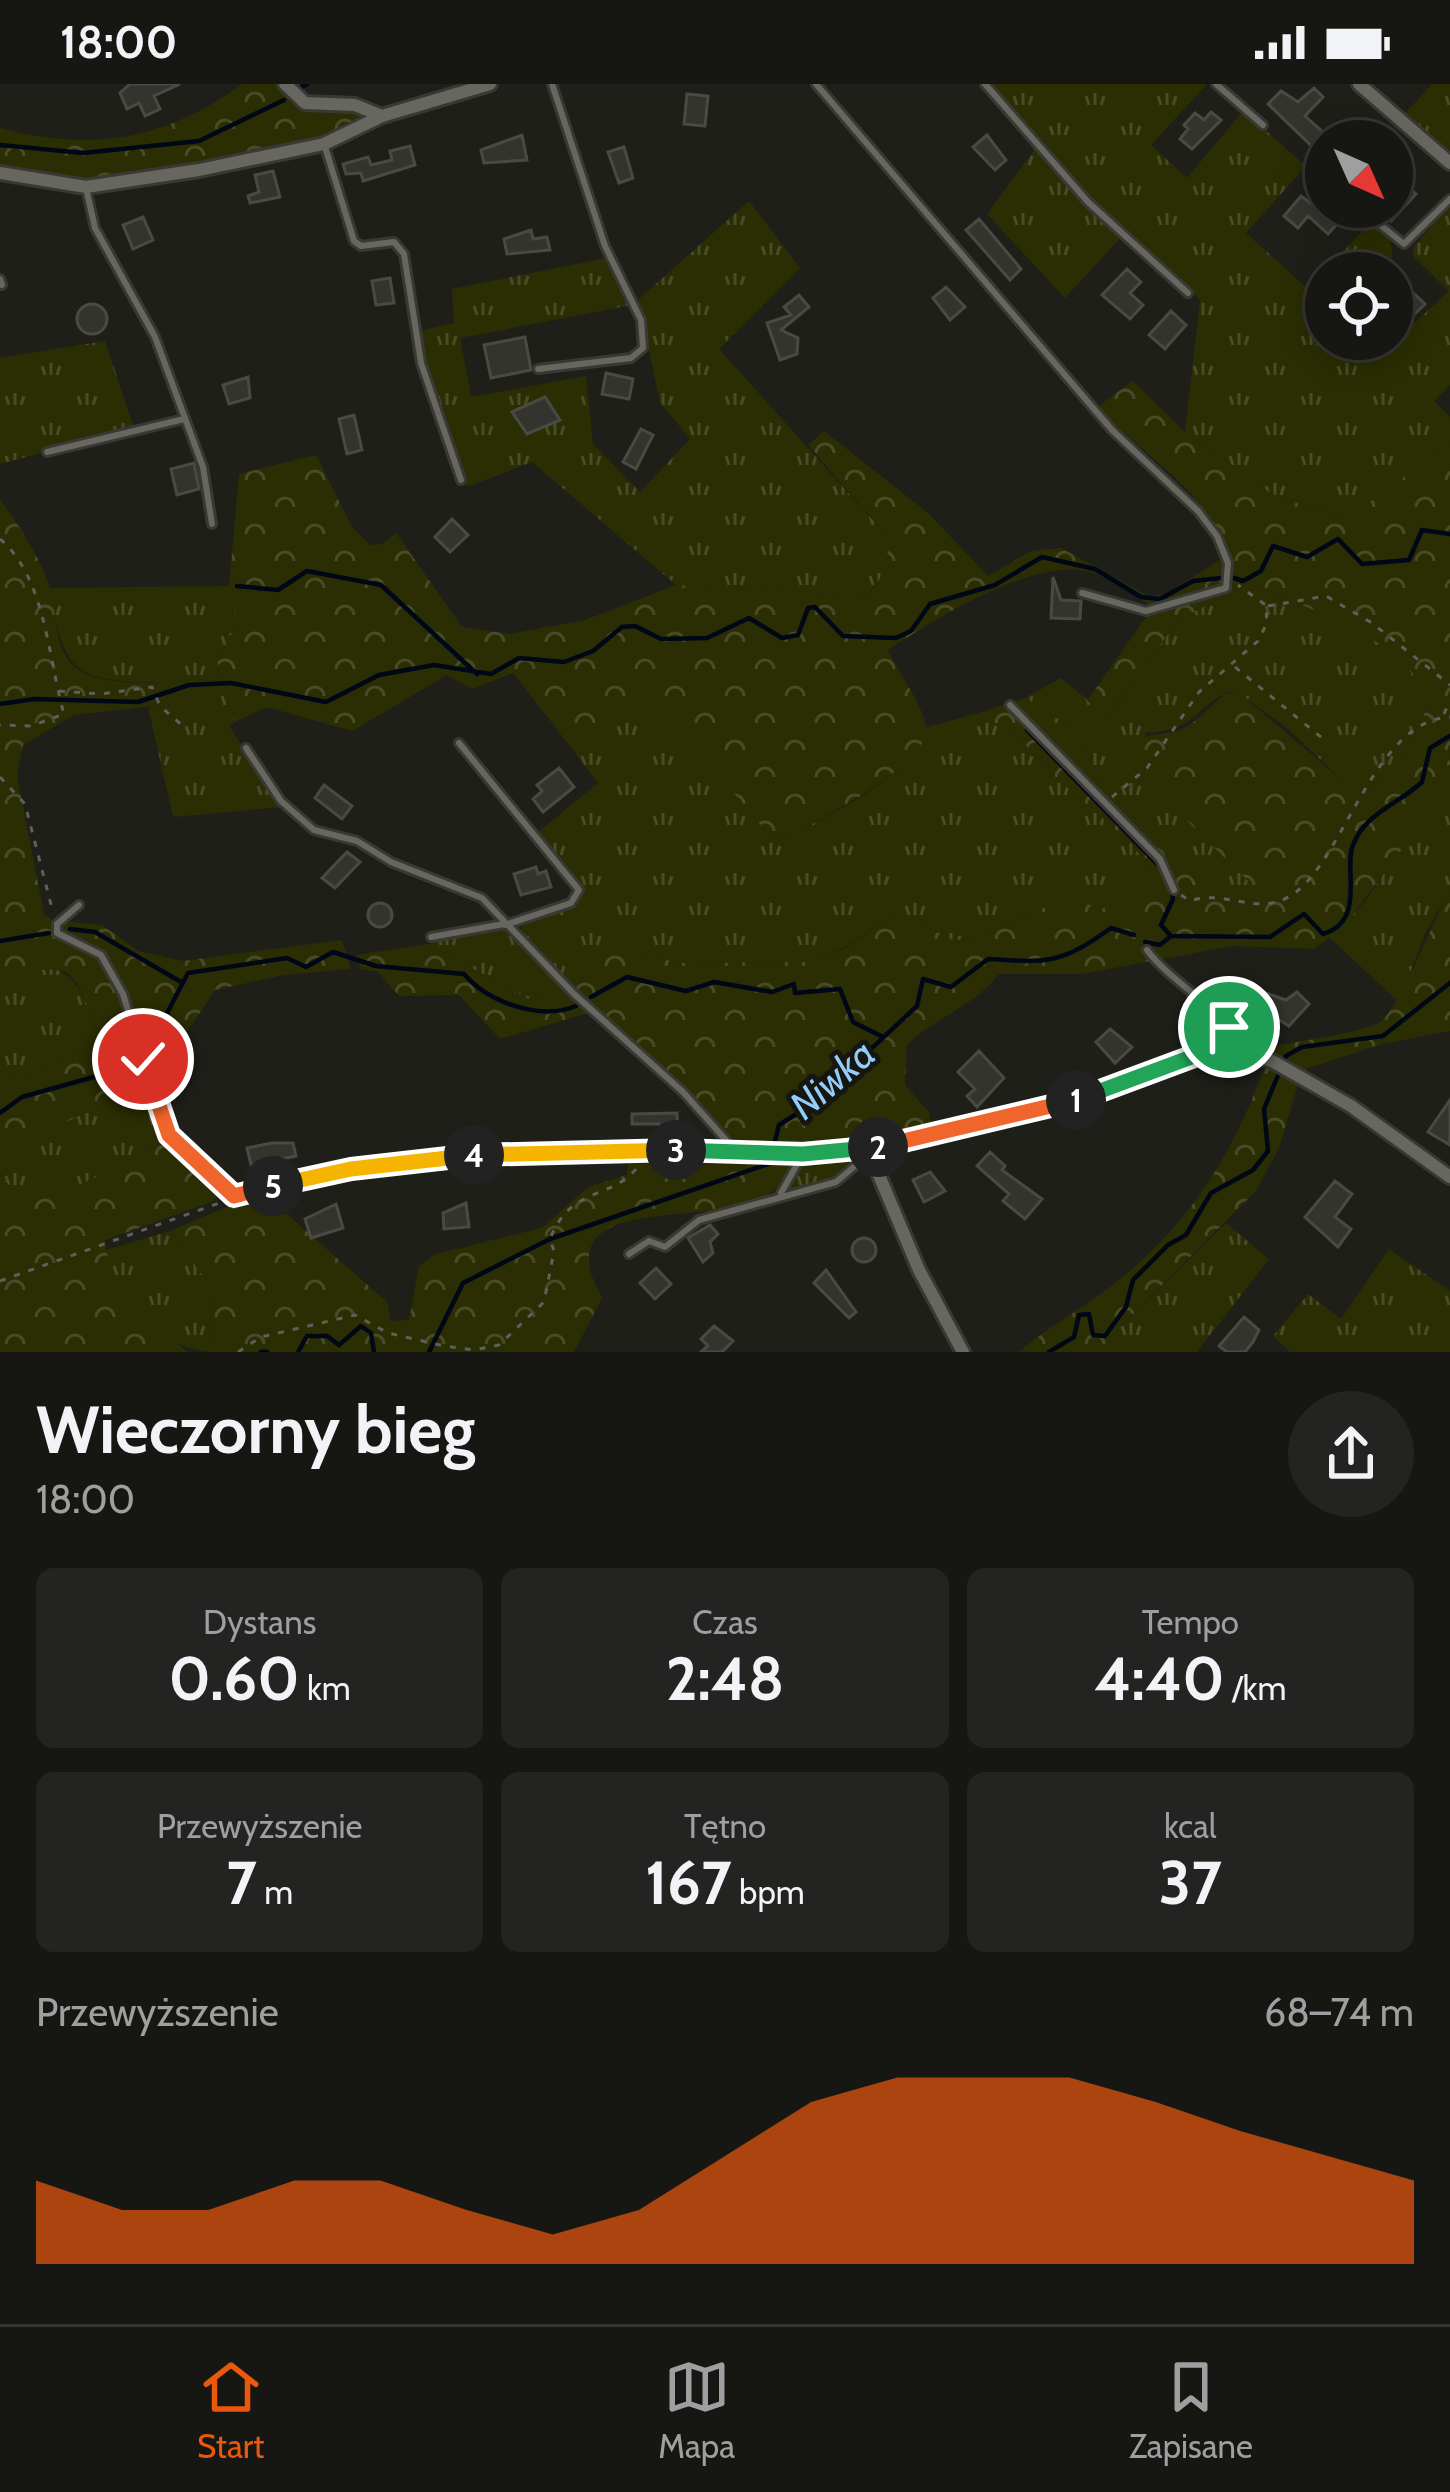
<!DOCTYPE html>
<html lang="pl">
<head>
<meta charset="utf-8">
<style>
  :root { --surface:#161713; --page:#232421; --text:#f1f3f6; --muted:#9e9fa0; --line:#353633; --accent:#ea580c }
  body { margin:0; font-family:Cabin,sans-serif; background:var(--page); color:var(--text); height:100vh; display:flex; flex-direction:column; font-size:45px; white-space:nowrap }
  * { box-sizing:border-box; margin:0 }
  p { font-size:39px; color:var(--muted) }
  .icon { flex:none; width:66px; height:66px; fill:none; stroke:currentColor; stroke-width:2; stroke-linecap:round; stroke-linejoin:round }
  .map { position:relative; height:1268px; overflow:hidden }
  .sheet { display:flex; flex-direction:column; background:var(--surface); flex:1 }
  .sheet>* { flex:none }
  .needle { width:78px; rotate:135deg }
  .buttons { position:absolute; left:1305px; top:36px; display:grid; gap:24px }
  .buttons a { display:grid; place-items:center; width:108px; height:108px; border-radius:50%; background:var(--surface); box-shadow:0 6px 30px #0003,0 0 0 3px var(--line); font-size:60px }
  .pin { position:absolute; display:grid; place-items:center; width:102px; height:102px; color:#fff; margin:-51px; border:6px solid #fff; border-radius:50%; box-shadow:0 3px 12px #0007 }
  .km { position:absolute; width:60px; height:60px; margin:-30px; border-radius:50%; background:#222; color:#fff; font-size:33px; line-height:60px; text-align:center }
  .round { display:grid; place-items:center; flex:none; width:126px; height:126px; border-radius:63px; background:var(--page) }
  .head { display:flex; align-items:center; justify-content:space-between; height:204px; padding:0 36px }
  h1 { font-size:66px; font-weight:700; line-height:90px }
  .stats { display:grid; grid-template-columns:repeat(3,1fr); gap:18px; height:204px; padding:12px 36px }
  .stats div { display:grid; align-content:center; border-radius:18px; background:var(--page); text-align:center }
  .stats b { font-size:60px; font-weight:700 }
  .stats small { font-size:33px; font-weight:400 }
  .stats p { font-size:33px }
  .chart { height:336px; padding:24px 36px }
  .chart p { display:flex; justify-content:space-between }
  .chart svg { width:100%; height:216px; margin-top:12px; fill:var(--accent); opacity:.7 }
  .status { display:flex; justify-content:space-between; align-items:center; height:84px; padding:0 60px; background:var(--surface); direction:ltr }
  .status svg { height:33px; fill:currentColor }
  .tabs { display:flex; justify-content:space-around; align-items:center; height:168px; border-top:3px solid var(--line); background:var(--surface); font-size:33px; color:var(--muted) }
  .tabs a { display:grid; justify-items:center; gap:6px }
  .tabs .current { color:var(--accent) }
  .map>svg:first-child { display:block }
  .grass { fill:url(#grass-tufts) }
  .forest { fill:url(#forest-crowns) }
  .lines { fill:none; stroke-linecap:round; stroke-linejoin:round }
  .stream { stroke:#000717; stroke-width:4.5 }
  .building { fill:#33342d; stroke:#494a43; stroke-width:3 }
  .service-casing { stroke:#383934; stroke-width:12 }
  .minor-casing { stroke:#383934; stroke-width:18 }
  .path { stroke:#5f605a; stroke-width:3; stroke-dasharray:6 9; stroke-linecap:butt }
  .service { stroke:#676760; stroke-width:6 }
  .minor { stroke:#676760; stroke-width:12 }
  .split-1-casing { stroke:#fff; stroke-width:24 }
  .split-2-casing { stroke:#fff; stroke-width:24 }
  .split-3-casing { stroke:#fff; stroke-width:24 }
  .split-4-casing { stroke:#fff; stroke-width:24 }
  .split-5-casing { stroke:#fff; stroke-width:24 }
  .split-6-casing { stroke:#fff; stroke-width:24 }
  .split-1 { stroke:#22a559; stroke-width:15 }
  .split-2 { stroke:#f0652b; stroke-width:15 }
  .split-3 { stroke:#22a559; stroke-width:15 }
  .split-4 { stroke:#f5b400; stroke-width:15 }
  .split-5 { stroke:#f5b400; stroke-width:15 }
  .split-6 { stroke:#f0652b; stroke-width:15 }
  .labels { text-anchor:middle; stroke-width:10; stroke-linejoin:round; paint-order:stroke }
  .water-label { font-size:39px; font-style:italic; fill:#93cdfb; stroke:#151610 }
</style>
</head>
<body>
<div class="status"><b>18:00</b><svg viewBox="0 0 49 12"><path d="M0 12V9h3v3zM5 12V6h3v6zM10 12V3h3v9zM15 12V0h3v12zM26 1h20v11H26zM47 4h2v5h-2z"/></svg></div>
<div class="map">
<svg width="1450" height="1268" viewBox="0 0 1450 1268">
  <defs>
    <pattern id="grass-tufts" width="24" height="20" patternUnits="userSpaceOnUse" patternTransform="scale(3)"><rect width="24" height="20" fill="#2b2d03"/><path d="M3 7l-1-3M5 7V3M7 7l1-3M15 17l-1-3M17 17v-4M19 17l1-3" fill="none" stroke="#494b27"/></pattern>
    <pattern id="forest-crowns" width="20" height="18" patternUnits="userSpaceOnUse" patternTransform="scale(3)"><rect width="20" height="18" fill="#2b2d03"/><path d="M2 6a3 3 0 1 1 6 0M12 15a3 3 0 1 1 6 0" fill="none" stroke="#494b27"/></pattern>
  </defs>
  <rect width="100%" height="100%" fill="#1e1f19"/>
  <path class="grass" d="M989,0H1207L1151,61L1187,94L1243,27L1306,82L1246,149L1309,206L1370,138L1390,157L1393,172L1378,189H1326V255H1363L1381,270L1449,207L1414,173L1413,163L1450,122V301L1434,317L1450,333V359L1348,435L1273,411L1185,348L1200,216L1084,107Z
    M1432,0H1450V74L1401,34Z
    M1036,64L1122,152L1065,214L987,130Z
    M749,117L800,184L719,265L887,452L888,485L867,511L676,501L532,378L467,403L444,345L419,247L454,239L452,205L607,174L632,221L460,254L471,313L586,292L593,360L640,408L690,355L660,318L638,216Z
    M105,257L134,344L0,380V274Z
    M1246,501C1267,502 1372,552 1391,566C1409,581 1420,598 1430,618L1396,682L1372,705L1345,699L1287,644L1235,606C1190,622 1203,645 1146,649L1132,682L1251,799L1249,815L1202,805L1107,706L1071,643L1025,614L1061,594L1108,633L1178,536Z
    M229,502L237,540L217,577L235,638L229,642L282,723L173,733L148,623L180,619L162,599C74,596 64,592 50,504Z
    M660,620L775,758C817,739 919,690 927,643L979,629L1020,654L1045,684L1131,759L1154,790L1150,814L1101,826L1068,813L982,851L954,857L898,827L847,862L812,878L681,879L625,867L600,874L574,905L521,849L522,840L574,822L582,805L537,749L598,699L570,662Z
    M1450,673V807L1425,850L1399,918L1329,853C1389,807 1408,733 1450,673Z
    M501,844L504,845L569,911L530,916L428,860Z
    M42,881C75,887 84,911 95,940L85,966L21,994L0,993V889Z
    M146,998L165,1057C135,1072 66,1115 33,1113C20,1112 10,1103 2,1094L20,1061Z
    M857,1069L864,1072L835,1095L789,1107L808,1074Z
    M1226,1139L1269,1175L1197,1268H1102L1111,1252Z
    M170,1147L212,1204L213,1268C181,1268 136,1239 117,1212C108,1198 108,1182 106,1166Z
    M1389,1165L1450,1207V1268H1290L1273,1252L1308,1210L1341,1235Z"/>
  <path class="forest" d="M242,0H281L304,24L352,25L365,34C326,64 136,101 84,98C56,97 27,90 0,85V44C92,68 164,57 242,0Z
    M1133,297L1185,348L1273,411L1347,435L1450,359V673L1403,764L1345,841L1314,865L1233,862L1081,890H999C973,923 937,932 907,961L905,1001L929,1028L932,1045L842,1062H742L574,905L600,873L625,867L681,879L812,878L847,863L898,827L954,857L982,851L1068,813L1101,825L1149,814L1154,790L1131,759L1045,684L1020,654L979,629L1025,614L1071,643L1107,706L1202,804L1248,814L1250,799L1132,682L1128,659C1146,649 1159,652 1177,647C1199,641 1212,614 1236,606L1345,699L1372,705L1396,682L1430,619C1420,598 1409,581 1391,567C1373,552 1267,502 1246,501L1178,536L1107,634L1087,617L1153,523C1133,511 1109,492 1087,487C1031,475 935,535 888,566C898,589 921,617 926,642C934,680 806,744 775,758L660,621L570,662L513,589L472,605L447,591L352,647L267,623L235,638L217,577L237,540L229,502L239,390L316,371L352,443L370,461L382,460L396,449L462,543L510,550L585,536L676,501L868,511L888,485L887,452L808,361L824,347L928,429L988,492L1031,467L1061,464L1148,512L1166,510L1229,470C1209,410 1140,368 1097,323Z
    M0,415C19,442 41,474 50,505C58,532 53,575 84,589C112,602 147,597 177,601L181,619L74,631L23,661L17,692L44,830L52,836L102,841L138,867L183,877L342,856L351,885L283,891L215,906L189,945L149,979L146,998L21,1061L2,1093C10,1103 20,1112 33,1113C65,1115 135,1072 165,1057L220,1107L214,1117L105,1156C113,1225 137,1228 188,1268H0V993L21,994L85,966L95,940C66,863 63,890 0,889Z
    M1450,807V947L1382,960L1300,987L1268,969L1271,963C1300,956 1355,951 1380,938C1399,927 1434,833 1450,807Z
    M428,860L530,916L569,911L588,929L500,955L459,911L399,912L377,887L361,886L356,871Z
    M1266,980L1299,997L1279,1064L1256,1107L1111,1252L1102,1268H1019C1045,1245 1074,1230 1102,1209C1185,1148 1231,1075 1266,980Z
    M719,1069L787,1075L791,1083C766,1158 584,1101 589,1179C589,1190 598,1204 602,1214L574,1268H213L212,1204L170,1147L262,1108L388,1219L390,1237L409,1236L419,1182L435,1170L542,1144L588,1103L627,1091L629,1073Z"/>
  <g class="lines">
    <path class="stream" d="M300,4L307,0
      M0,61L83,69L199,57L284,16
      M1234,494L1243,497L1261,487L1273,462L1307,473L1338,455L1362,480L1409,476L1422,446L1450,450
      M237,502L278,506L307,487L381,501L477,590
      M0,620L34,615L138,618L189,601L231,599L326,618L379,591L434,581L491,590L519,574L564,578L593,567L622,543L635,542L661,555L707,554L749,534L782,554L798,551L808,524L815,523L843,552L896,554L911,547L930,520L995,501L1042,473L1095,485L1141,513L1160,515L1193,497L1222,494
      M1027,646L1161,784
      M1171,804L1173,815L1161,841L1171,852
      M70,845L95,848L181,898
      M0,857L49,849
      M1145,858L1160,861L1171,852L1270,853L1304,830L1323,850C1367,837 1343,784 1353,761C1366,728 1399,720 1422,698L1430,664L1450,652
      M591,913L627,893L686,907L714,898L772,908L794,900L795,909L840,905L853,938L881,952
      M153,956L188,889L287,874L306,883L333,868L376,882L464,890C488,918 540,937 576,922
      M0,1029L22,1013L119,986
      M774,1061L779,1041L812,1020L917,922L923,895L951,903L988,875C1048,879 1061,880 1111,844L1134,851
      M261,1268H267
      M298,1268L307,1252H327L339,1261L361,1242L371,1249L374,1268
      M429,1268L463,1199L550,1155L768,1080L771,1072
      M1049,1268L1074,1253L1079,1231L1089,1230L1093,1251L1105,1252L1126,1223L1133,1196L1168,1161L1186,1151L1211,1109L1253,1086L1268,1067L1264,1025L1286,972L1302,963L1383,952L1450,899"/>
  </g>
  <path class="building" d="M130,0H180L154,12L160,25L145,32L139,19L127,25L120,9Z
    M1314,4L1323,13L1305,32L1326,51V76L1268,20L1281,7L1298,18Z
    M687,10L708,12L705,42L684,40Z
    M1211,28L1221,36L1192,65L1180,55L1188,45L1184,41L1195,29L1204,36Z
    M522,51L527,76L484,79L481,66Z
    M987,51L1006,76L995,86L973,63Z
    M410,62L415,81L363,97L361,89L346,90L343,80L368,73L371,81L392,76L390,67Z
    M624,63L633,94L619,99L608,68Z
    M273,87L280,113L250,119L248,112L259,108L255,91Z
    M1400,96L1416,110L1392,136V104Z
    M1301,112L1338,139L1328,150L1308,132L1298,144L1284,132Z
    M143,133L153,156L133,165L123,141Z
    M979,135L1021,185L1010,196L966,146Z
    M531,146L533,155L547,153L550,166L507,170L504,155Z
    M1127,185L1141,198L1130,209L1143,221L1130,235L1102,211Z
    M1396,193L1425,220L1397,247L1392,241L1400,224L1392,219Z
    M390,194L394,219L376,221L372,197Z
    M946,203L965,223L950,236L933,214Z
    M799,211L809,223L781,246L798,254L797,270L780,276L767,239L791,231L784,223Z
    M77 235a15 15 0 1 1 30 0a15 15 0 1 1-30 0Z
    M1171,227L1186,241L1165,265L1149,251Z
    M525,253L531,286L491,294L484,261Z
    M606,289L633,295L629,315L602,310Z
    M248,293L250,314L229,320L223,301Z
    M545,313L560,336L527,350L512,328Z
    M354,331L362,366L347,370L339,335Z
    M641,345L653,351L636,385L623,378Z
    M194,379L199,405L177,411L171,385Z
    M452,435L468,451L450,468L435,453Z
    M1053,493L1061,516L1081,517L1080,535L1051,534Z
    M559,684L574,703L543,728L533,715L542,707L537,701Z
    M324,701L352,722L342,735L315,714Z
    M347,768L360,778L335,804L322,794Z
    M536,783L538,790L546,787L551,803L521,811L514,790Z
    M368 831a12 12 0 1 1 24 0a12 12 0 1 1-24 0Z
    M1263,908L1286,916L1297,908L1309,920L1289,942L1258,922Z
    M1110,945L1132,963L1115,979L1096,958Z
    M979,967L1004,994L977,1023L967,1012L975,1005L958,988Z
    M1450,1016V1061L1428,1048Z
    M677,1029L678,1051H659V1040H632V1030Z
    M272,1059H293L296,1072L251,1081L247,1064Z
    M990,1068L1005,1082L1002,1086L1042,1115L1025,1135L1003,1117L1009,1110L977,1082Z
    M930,1088L945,1107L924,1118L913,1096Z
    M1335,1097L1352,1110L1335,1133L1351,1145L1338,1163L1305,1133Z
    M466,1119L469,1143L444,1145L443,1129Z
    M336,1120L343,1144L311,1154L305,1135Z
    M710,1141L718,1150L710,1158L713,1169L703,1178L688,1154Z
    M852 1166a12 12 0 1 1 24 0a12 12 0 1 1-24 0Z
    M656,1184L671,1200L655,1215L640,1199Z
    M826,1186L856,1228L849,1234L814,1199Z
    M1244,1233L1259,1246L1253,1258L1245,1268H1227L1219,1262Z
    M714,1242L733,1257L722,1268H701L708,1262L701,1255Z"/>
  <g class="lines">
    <g class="service-casing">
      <path id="service" d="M816,0L1112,346L1198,427L1217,452L1228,479L1226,504L1146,527L1082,509
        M985,0L1088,118L1188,209
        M1216,0L1263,41
        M325,63L354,157L361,162L394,158L404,170L421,279L461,396
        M1310,80L1326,94
        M86,104L95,144L155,253L203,383L212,440
        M1358,123L1404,160L1450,115
        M0,195L2,201
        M538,285L631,274L643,264L641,236L605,162L552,0
        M47,368L184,335
        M1010,621L1160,775L1174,806
        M459,659L579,806L571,819L505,841
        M246,664L281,717L314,746L357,757L391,778L482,814L574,910L683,1008L733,1064
        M79,821L57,840V849L101,871L123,910L164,1042L234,1112
        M431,853L504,840
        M1147,866C1174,902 1224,924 1243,964
        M781,1109L803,1070
        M629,1170L649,1157L665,1163L699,1136L836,1098L869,1070"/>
    </g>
    <g class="minor-casing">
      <path id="minor" d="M285,0L305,19L355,21L382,32
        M1359,0L1450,79
        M0,89L86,103L199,86L324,60L382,32L490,0
        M868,1065L919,1186L963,1268
        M234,1112L351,1085L493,1070L868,1065L1075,1016L1229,963L1272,977L1351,1022L1450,1093"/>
    </g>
    <path class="path" d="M0,455C46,494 48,575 64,630L31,642L0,641
      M1268,522L1326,512L1372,539L1450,601
      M1235,583L1327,658
      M59,607L101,610L152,603L160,622L184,643
      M1444,630L1450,616
      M0,693L25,720L53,828
      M1112,713L1147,684L1199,608L1258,557L1266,541L1267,522L1238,501
      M1181,811L1190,817C1228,804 1260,836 1296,808C1346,769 1376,636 1450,633
      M0,1197L222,1118
      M238,1268L261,1253L355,1231L388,1249L444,1262L474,1266L499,1261L544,1218L554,1167L550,1155C571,1100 614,1117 639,1081"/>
    <use href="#service" class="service"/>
    <use href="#minor" class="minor"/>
  </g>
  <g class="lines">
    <g class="split-1-casing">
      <path id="split-1" d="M1076,1016L1213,965L1243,964L1229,943"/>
    </g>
    <g class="split-2-casing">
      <path id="split-2" d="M878,1063L1076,1016"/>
    </g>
    <g class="split-3-casing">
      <path id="split-3" d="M676,1066L803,1070L878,1063"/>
    </g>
    <g class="split-4-casing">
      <path id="split-4" d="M474,1071L676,1066"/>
    </g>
    <g class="split-5-casing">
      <path id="split-5" d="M273,1102L351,1085L474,1071"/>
    </g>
    <g class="split-6-casing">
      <path id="split-6" d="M143,975L169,1051L234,1112L273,1102"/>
    </g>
    <use href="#split-1" class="split-1"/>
    <use href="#split-2" class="split-2"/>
    <use href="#split-3" class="split-3"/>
    <use href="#split-4" class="split-4"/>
    <use href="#split-5" class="split-5"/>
    <use href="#split-6" class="split-6"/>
  </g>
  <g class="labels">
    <g class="water-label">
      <text transform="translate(832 995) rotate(-41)" y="14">Niwka</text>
    </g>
  </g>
</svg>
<div class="buttons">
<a><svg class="needle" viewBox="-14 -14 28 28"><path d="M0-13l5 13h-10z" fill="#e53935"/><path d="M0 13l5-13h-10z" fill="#9e9fa0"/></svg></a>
<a><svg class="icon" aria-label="locate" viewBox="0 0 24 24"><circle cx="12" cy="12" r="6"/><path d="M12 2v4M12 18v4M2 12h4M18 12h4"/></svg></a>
</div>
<div class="pin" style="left:1229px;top:943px;background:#1e9e55"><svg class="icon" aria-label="arrive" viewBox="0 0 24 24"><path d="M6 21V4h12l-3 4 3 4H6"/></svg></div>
<div class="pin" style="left:143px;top:975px;background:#d93025"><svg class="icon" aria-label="check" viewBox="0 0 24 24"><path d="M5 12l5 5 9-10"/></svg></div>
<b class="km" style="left:1076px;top:1016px">1</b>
<b class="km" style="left:878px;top:1063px">2</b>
<b class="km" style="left:676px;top:1066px">3</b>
<b class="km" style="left:474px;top:1071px">4</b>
<b class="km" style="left:273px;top:1102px">5</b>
</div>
<section class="sheet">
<div class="head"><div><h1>Wieczorny bieg</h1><p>18:00</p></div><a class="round"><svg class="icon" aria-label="share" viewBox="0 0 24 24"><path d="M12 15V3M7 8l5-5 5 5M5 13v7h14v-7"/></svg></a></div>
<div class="stats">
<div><p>Dystans</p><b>0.60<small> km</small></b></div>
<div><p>Czas</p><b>2:48</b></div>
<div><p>Tempo</p><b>4:40<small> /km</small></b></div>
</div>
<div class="stats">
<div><p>Przewyższenie</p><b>7<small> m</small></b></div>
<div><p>Tętno</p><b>167<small> bpm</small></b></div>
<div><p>kcal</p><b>37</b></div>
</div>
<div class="chart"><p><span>Przewyższenie</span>68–74 m</p>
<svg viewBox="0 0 160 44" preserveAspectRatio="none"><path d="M0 44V27L10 33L20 33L30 27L40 27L50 33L60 38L70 33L80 22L90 11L100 6L110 6L120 6L130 11L140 17L150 22L160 27V44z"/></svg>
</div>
</section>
<nav class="tabs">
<a class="current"><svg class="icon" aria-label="home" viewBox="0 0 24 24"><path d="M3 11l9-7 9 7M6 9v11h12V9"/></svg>Start</a>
<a><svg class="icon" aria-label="map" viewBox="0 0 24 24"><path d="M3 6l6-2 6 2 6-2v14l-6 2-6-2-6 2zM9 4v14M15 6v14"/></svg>Mapa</a>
<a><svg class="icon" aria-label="saved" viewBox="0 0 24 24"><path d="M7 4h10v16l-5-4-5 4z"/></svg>Zapisane</a>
</nav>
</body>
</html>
